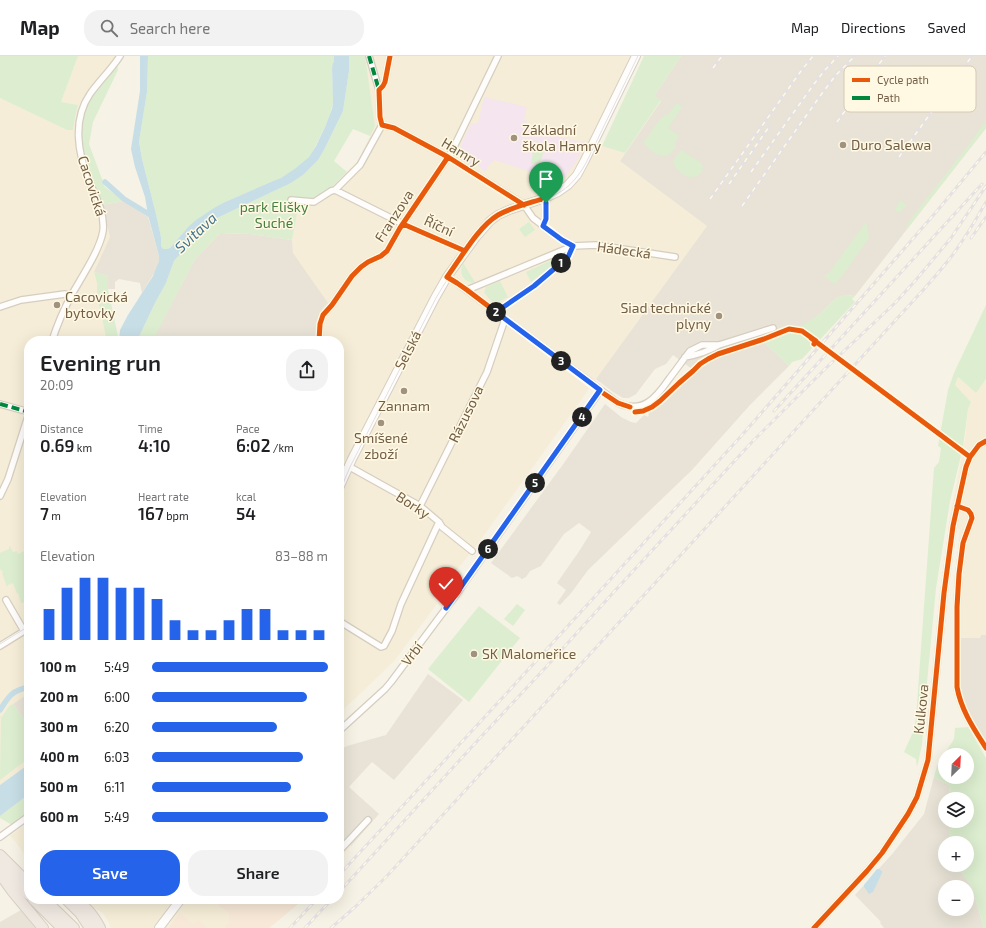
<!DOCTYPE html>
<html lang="en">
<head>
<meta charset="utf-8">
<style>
  :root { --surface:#fff; --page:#f2f2f2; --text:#202124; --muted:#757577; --line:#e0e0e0; --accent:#2563eb }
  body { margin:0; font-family:"Exo 2",sans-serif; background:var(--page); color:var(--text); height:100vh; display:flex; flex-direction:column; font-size:15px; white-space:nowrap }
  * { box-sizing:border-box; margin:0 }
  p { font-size:13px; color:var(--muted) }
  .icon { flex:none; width:22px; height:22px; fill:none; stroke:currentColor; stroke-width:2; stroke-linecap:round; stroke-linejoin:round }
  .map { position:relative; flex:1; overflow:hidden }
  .drawer { position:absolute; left:24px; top:280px; width:320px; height:568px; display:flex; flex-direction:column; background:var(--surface); border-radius:16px; box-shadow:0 4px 16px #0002 }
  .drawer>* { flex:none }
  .needle { width:26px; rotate:24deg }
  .fabs { position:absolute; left:938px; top:692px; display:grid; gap:8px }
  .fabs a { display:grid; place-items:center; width:36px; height:36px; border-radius:50%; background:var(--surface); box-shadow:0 4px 16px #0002; font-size:20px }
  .pin { position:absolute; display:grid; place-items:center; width:34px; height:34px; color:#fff; margin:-41px -17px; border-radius:50% 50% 50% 0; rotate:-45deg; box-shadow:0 0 4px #0007 }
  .pin .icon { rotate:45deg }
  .km { position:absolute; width:20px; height:20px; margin:-10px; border-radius:50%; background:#222; color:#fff; font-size:11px; line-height:20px; text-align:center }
  .round { display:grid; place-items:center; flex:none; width:42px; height:42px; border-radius:16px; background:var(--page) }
  .summary { display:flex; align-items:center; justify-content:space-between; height:68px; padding:0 16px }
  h1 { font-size:22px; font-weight:600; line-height:30px }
  .stats { display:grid; grid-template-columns:repeat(3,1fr); gap:6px; height:68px; padding:4px 16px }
  .stats div { display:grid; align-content:center }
  .stats b { font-size:17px; font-weight:600 }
  .stats small { font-size:11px; font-weight:400 }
  .stats p { font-size:11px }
  .chart { height:112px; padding:8px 16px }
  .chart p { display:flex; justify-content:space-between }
  .chart svg { width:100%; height:72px; margin-top:4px; stroke:var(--accent); stroke-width:6 }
  .action { display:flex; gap:8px; margin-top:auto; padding:8px 16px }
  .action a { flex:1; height:46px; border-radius:16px; background:var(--accent); color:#fff; font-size:16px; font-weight:600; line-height:46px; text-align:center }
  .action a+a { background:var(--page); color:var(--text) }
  ul { padding:0 16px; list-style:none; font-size:13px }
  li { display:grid; grid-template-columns:64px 48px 1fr; align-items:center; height:30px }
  li i { height:10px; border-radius:5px; background:var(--accent) }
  header { display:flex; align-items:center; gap:24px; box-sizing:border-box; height:56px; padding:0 20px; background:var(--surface); border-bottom:1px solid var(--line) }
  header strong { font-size:19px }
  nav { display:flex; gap:22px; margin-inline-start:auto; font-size:14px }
  .search { width:280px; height:36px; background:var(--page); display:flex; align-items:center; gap:10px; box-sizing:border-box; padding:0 14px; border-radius:16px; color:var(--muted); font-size:15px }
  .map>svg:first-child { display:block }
  .residential { fill:#f5edd7 }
  .commercial { fill:#f7e8d7 }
  .industrial { fill:#e8e3d6; fill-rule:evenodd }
  .education { fill:#f4e5ef }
  .green { fill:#dceecf; fill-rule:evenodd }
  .water { fill:#c7dee6 }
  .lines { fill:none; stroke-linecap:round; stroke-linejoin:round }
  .canal { stroke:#c7dee6; stroke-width:5.5 }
  .street-casing { stroke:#d5cec0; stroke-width:8 }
  .secondary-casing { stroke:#d6cfc2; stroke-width:10 }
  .highway-casing { stroke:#d5cec3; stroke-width:12 }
  .street { stroke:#fefdfb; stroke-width:5.5 }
  .secondary { stroke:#fefdfb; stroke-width:8 }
  .highway { stroke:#f0e9e2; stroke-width:10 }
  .tram { stroke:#e4e0e3; stroke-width:1 }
  .rail-casing { stroke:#e4e0e3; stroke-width:3 }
  .rail { stroke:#fff9e4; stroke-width:1.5; stroke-dasharray:4.5; stroke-linecap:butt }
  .quiet { stroke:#00873e; stroke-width:4; stroke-dasharray:8 4; stroke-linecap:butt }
  .cycleway-casing { stroke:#fff9e4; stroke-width:8 }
  .cycleway { stroke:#e8590c; stroke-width:5 }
  .route-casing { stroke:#fff; stroke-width:8 }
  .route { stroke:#2563eb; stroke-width:5 }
  .poi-dot { fill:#a1927e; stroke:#fff9e4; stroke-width:1.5 }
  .labels { text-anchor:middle; stroke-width:3; stroke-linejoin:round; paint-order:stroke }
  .poi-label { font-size:14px; fill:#735e46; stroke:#fff9e4; text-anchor:start }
  .street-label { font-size:14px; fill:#735e46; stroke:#fff9e4 }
  .park-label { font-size:14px; fill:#477f40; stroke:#fff9e4 }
  .water-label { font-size:15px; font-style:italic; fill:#42748e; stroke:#fff9e4 }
  .key { fill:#fff9e4; stroke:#d5cab5; stroke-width:1 }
  .key-label { font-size:11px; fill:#735e46 }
</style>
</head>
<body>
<header>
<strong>Map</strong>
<div class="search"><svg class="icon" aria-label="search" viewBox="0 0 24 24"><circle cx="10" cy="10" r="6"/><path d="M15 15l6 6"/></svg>Search here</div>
<nav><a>Map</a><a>Directions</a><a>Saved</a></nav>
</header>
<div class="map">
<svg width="986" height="872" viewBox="0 0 986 872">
  <rect width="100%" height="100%" fill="#f6f2e5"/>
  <path class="residential" d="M78,0H123L119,6L102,25L85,50L86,112L98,138L110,181L94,216L97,227V240L107,285H29V637L13,648L29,670V708L0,729V42L67,74H73L76,57L78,49L61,46Z
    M365,0H631L591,83L602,90L625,97L620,105L707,170L568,362L477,489L433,543L437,548L395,604L357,641L339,657V285H316L320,255L293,197L292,184L298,152L330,133L358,105L375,70Z
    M958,321L976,337L986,323V579H981L980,582H954L957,502L960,473L956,472H948L965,383L968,353L971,346L955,329Z
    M29,766V801L25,799L14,784L10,780Z
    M339,778L351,790L339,803Z
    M83,843H211L229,858V866L224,872H209L198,864L194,869L179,857L167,872H111L108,865L103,857L87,848Z"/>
  <path class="commercial" d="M211,843H302L297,849L269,872H224L229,866V858Z
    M179,857L194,868L198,864L209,872H168Z"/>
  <path class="industrial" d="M681,0H986V72L855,240L845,239L836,242L820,258L806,268L791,277L765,287L789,310L750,349L692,414L588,514L572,536L560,549L557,547L566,534L557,527L580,494L591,476L579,467L564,478L541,510L530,515L526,521L522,523H521V522L517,520L512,522L491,507L564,407L605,348L621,361L631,366L636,367L644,359L648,361L649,359L648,358L664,344H665L696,316L673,299L666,308L655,313L636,338L629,342H623L613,336L596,323L707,170L620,105L661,45L654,40Z
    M124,145L148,161L159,200V205L156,214L142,237L140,227L119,223L115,226V233H108V220L94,216L110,181L102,149Z
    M220,177L251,178L292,184L293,197L328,247L320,255L316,285H154V281L195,203Z
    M981,579H986V688L969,659L962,643L960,632L959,614L960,582H980Z
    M428,618L463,644L394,724L372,706L349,731L379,758L351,790L339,778V694L347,690L386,679Z
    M29,637V670L13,648Z
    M934,721L950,730L948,743H945V759L944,766L949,770V787H945V809H956L972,831L984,872H884L880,867L881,866L855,839L893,797L924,758ZM945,831H967V853H945Z
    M21,854L35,872H0V866Z"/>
  <path class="education" d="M484,41L527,51L524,64L527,65L526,69L552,76V79L586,87L576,106L564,122H561V124L538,118L494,104L492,107H490L485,116L478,109L466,106L462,102L460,99V96L461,89L471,68L478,67Z"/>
  <path class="green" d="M0,0H78L61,46L78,49L76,57L73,74H67L0,42Z
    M148,0H334V6L332,12L333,47C330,61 324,73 318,85C315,90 313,96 309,101C300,111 286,121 273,125L225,146L188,171L170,192L167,193H163L161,190V181L156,158L142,103L139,86L147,36Z
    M349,0H365L375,70L370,80L353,73L334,105L347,116L330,133L298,152L292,184L251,178L220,177L195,203L155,280L154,285H137L155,247L166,227L174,205L207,169L215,163L291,127L303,119L318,104L324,94L343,55L349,15Z
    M644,0H681L654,40L661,44L625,97L602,90Z
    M117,9L118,14L93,66L89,88L105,131L124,145L102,149L98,138L86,112L81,91L80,71L85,50L102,25Z
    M677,47L682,51L668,72L679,80L674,88L676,90C674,93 672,96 669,98C661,104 651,94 645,89L644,86L660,63L665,59L667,60Z
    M986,64V72L907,173L906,172L910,164L970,87Z
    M535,86L545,89L540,109L531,107Z
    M681,94L701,107L703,111L701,117C698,119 696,121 692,121C686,122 673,113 674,105C675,101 679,97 681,94Z
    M900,144L907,149L899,157L895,154Z
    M529,166L535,174L525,181L519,173Z
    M866,166L869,182L844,217L836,227H833L824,220L829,217Z
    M556,202L558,205L531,226L526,216Z
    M463,207L475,226L473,227C462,225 459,217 463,207Z
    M94,216L108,220V233L119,285H107L97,240V227Z
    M500,225L508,241C495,248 492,248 484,236L486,231Z
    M845,239L855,240L852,243L855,246L802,303L792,306L789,310L765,287L791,277L820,258L836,242Z
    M986,249V323L976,337L958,321L955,329L971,346L968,353L963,391L950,445L936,532L926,637L922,689L917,711L916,703L904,696L914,674L916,662L934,412L939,406L941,392L938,390L948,334L954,317Z
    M9,490H10L13,496L17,495L18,498L29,493V516L24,517L29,538V545L21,547L18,537L17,538L13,527L8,529L7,531L2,517L3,516L0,513V497L9,493Z
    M517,548L525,554L513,570L504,563Z
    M479,550L520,582L469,646L428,613Z
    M13,648L29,670V702L0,724L1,662L0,660L2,661L9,650Z
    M968,671L986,702V872H984L972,831L956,809H967V787H949V770L944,767L945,759V765H967V743H948L950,730L934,721L937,710L954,683L955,672ZM945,699H967V721H945Z
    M29,738V758L12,769L0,762V760Z"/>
  <path class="water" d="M140,0H148L147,36L139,86L142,103L156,158L161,181V190L163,193H167L170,192L188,171L196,164L214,152L225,146L273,125L281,122L296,112L309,101L316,90L325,71L332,53L333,47L332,12L333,7L334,6V0H349V15L343,55L324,94L318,104L303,119L291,127L215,163L207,169L174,205L166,227L155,247L137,285H119L120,274L128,259L153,220L159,205V200L148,159L145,141L135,111L131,93L140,35Z
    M29,708V738L0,760V729Z
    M877,813H879L882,815V817L873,836L869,838L864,831V829Z"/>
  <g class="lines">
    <path class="canal" d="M105,126L124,143L152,160
      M0,654C9,640 11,635 29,631"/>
    <g class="street-casing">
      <path id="street" d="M369,0L379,34L380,61L382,69
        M379,34L383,30L385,26L390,0
        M382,69L394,72L448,101L523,148L524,149L533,162L562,184L573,190
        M335,134L360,109L382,69
        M291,144L314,146L331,135L335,134L403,168L465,195
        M543,169L546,163L545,142
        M447,221L457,227L618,347C643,358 656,342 669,323C676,314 683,304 690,295L702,289H719L773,272
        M467,234L573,190L596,189L675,201
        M0,251L21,244L65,238L71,240
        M496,256L534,230L569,201L573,190
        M52,285C57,269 63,255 71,240C81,222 100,194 103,175C105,157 96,141 89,125C78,98 72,64 90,38C99,25 111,14 120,0
        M319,285L320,268L323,259L332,249L352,220L361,211L368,206L381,200L387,195L400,172L451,97L498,0
        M685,301C697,299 709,295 719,289
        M0,348L29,356
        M348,410L420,450L439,466L442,471L472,495
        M0,440L8,423L29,357
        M420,450L487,316L505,263
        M957,450L968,454L971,458L972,462L963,487L959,518L957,551V631C961,654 974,673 986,692
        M6,544L24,575
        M339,565L381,591L384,590L392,575L401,548L439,466
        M0,590L29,572
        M339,675L385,633L391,626L453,543L600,335
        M0,781L29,760
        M339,795L368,764
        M814,872L867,815L882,797L908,758L917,741L928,704L944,537L953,470L966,411L970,401L979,389L986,385"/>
    </g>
    <g class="secondary-casing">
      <path id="secondary" d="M339,432L352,403L435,242L447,221L476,181L490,165L498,159L509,154L545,142L558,136L568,129L577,119L584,106L636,0
        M159,872L181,843"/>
    </g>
    <g class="highway-casing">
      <path id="highway" d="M0,799L29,828
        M0,811L29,839
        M0,818L13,836L43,872
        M33,843L62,872
        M44,843L74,872
        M73,843C85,849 94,860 100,872
        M67,844L80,857L90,872"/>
    </g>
    <use href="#street" class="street"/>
    <use href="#secondary" class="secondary"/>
    <use href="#highway" class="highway"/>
    <path class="tram" d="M339,437L350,411L436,242C444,228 453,215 463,201C473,187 483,172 497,162C504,157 512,155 520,152C551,141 568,139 586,107L638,0
      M0,588L29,570"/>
    <g class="rail-casing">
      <path id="rail" d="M713,12L722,0
        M837,66L885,0
        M899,101L972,0
        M751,116L814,28L825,14L838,0
        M729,128L769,71
        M710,143L801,15L813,0
        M742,150L823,36L836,19L855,0
        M971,182L986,161
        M774,355L982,128
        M339,819L505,639L743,378L937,155L986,96
        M339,836L480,682L547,610L612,538L752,386L826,312L895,247L915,225L951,182L986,130
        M290,872L317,843
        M305,872L332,843
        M331,872L354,852L386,821L925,232C932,224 940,215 947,206C962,188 974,167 986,146"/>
    </g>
    <use href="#rail" class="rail"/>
    <path class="quiet" d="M369,0L379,34
      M0,348L29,356"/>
    <g class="cycleway-casing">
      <path id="cycleway" d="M390,0L385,26L383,30L379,34L380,61L382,69L394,72L448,101L524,149
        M403,168L465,195
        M496,256L534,230L569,201L573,190L562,184L543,169L546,163L545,142C530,147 512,151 498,159C478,171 461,202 447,221L457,227L467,234L600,335L618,347L630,351
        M811,282L970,401
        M319,285L320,268L323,259L332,249L352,220L361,211L368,206L381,200L387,195L400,172L448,101
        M635,356L643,355L652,351L660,345L679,327L693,315L700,308L708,303L718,298L764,283L789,273L802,275L816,285L814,288
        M957,450L968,454L971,458L972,462L963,487L959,518L957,551V631C961,654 974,673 986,692
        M814,872L867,815L882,797L908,758L917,741L928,704L944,537L953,470L966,411L970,401L979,389L986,385"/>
    </g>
    <use href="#cycleway" class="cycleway"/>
  </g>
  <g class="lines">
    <g class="route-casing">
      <path id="route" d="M446,552L600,334L496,256L534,230L568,201L573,190L562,184L543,170L546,163V147"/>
    </g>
    <use href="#route" class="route"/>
  </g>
  <g class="poi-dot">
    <circle cx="514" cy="82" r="4"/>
    <circle cx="843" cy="89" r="4"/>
    <circle cx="57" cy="249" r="4"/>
    <circle cx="719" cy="260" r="4"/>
    <circle cx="404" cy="335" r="4"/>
    <circle cx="381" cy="367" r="4"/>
    <circle cx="474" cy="598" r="4"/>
  </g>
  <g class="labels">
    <g class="poi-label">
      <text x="522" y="79">Základní<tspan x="522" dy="16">škola Hamry</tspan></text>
      <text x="851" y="94">Duro Salewa</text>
      <text x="65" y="246">Cacovická<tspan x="65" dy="16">bytovky</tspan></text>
      <text x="711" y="257" text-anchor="end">Siad technické<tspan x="711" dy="16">plyny</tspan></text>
      <text x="404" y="355" text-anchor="middle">Zannam</text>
      <text x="381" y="387" text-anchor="middle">Smíšené<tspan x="381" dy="16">zboží</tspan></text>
      <text x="482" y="603">SK Malomeřice</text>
    </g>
    <g class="street-label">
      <text transform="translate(461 96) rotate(31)" y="5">Hamry</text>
      <text transform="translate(92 130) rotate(72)" y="5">Cacovická</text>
      <text transform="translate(394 160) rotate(-57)" y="5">Franzova</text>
      <text transform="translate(439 170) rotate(24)" y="5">Říční</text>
      <text transform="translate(624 194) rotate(8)" y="5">Hádecká</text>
      <text transform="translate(408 294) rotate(-63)" y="5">Selská</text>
      <text transform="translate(466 358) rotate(-64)" y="5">Rázusova</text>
      <text transform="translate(413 449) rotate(33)" y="5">Borky</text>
      <text transform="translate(412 598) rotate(-53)" y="5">Vrbí</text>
      <text transform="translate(921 653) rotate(-84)" y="5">Kulkova</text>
    </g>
    <g class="park-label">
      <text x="274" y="156">park Elišky<tspan x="274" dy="16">Suché</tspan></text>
    </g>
    <g class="water-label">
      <text transform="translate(196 177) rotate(-43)" y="5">Svitava</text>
    </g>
  </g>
  <rect x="844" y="10" width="132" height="46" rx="6" class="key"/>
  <rect x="852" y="22" width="18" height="4" fill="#e8590c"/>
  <rect x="852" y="40" width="18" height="4" fill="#00873e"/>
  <g class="key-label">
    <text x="877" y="28">Cycle path</text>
    <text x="877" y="46">Path</text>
  </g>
</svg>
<div class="fabs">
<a><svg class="needle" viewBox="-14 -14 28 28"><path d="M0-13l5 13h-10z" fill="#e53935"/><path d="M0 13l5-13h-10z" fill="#757577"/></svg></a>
<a><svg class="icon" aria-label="layers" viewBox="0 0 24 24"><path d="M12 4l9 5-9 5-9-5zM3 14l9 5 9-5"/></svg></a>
<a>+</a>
<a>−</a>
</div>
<div class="pin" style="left:546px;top:147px;background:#1e9e55"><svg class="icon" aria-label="arrive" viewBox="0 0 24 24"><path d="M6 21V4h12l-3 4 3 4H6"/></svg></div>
<div class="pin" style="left:446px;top:552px;background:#d93025"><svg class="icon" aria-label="check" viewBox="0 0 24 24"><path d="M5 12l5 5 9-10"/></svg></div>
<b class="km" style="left:561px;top:207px">1</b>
<b class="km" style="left:496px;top:256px">2</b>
<b class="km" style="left:561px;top:305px">3</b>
<b class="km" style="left:582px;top:361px">4</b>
<b class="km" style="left:535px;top:427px">5</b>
<b class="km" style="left:488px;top:493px">6</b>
<section class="drawer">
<div class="summary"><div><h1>Evening run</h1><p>20:09</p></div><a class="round"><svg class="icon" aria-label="share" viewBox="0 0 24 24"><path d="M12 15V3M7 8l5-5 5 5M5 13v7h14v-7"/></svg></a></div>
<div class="stats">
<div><p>Distance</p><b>0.69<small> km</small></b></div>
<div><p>Time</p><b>4:10</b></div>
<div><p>Pace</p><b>6:02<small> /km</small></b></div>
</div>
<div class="stats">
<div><p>Elevation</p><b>7<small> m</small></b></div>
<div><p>Heart rate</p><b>167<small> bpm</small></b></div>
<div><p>kcal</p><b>54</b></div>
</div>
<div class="chart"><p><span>Elevation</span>83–88 m</p>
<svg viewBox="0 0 160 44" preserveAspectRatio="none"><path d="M5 44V25M15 44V12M25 44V6M35 44V6M45 44V12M55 44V12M65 44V19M75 44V32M85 44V38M95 44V38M105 44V32M115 44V25M125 44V25M135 44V38M145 44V38M155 44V38"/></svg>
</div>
<ul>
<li><b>100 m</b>5:49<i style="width:100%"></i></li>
<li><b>200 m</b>6:00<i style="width:88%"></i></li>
<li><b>300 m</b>6:20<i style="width:71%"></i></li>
<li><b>400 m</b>6:03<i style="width:86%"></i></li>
<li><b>500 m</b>6:11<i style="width:79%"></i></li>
<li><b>600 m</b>5:49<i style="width:100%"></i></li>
</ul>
<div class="action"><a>Save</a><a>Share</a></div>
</section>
</div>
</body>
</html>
